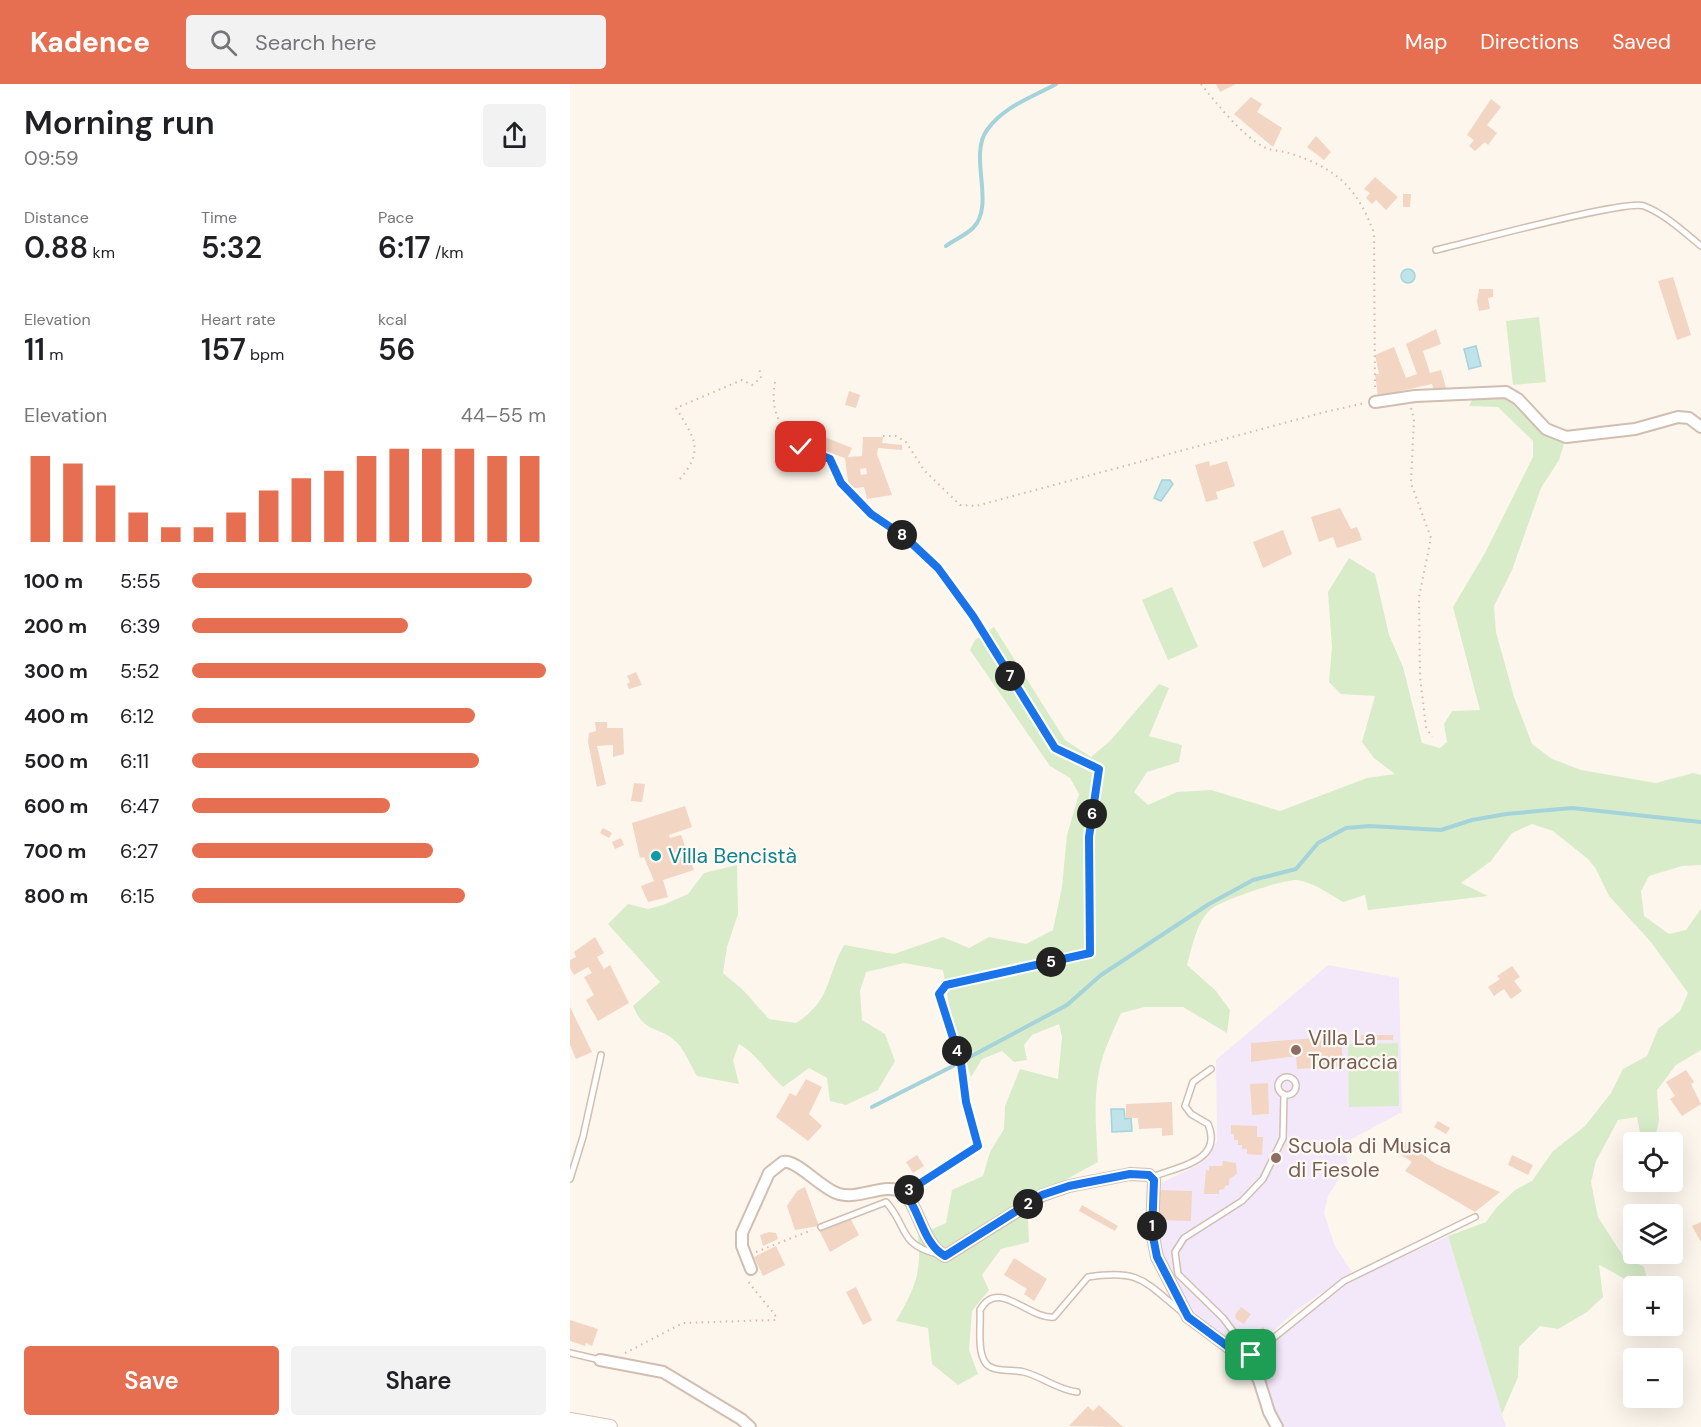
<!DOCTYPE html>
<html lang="en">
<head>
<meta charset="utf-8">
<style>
  :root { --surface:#fff; --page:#f2f2f2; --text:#202124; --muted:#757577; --accent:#e76f51 }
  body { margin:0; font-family:"DM Sans",sans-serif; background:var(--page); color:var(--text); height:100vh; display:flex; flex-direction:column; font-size:22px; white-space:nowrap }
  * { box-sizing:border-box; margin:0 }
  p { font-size:20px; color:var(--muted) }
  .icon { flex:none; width:33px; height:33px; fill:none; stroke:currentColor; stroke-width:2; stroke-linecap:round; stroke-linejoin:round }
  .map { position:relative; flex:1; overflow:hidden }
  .drawer { display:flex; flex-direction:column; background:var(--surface); width:570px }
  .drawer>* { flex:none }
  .controls { position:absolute; left:1053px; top:1048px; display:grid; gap:12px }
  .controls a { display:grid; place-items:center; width:60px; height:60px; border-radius:6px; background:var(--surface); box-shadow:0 6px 24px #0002; font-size:30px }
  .pin { position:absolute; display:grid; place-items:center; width:51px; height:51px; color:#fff; margin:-26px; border-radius:12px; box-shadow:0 3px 9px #0006 }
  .km { position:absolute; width:30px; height:30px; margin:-15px; border-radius:50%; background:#222; color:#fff; font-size:16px; line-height:30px; text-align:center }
  .round { display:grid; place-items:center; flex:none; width:63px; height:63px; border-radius:6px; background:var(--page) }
  .head { display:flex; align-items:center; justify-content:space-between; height:102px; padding:0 24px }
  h1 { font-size:33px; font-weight:600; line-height:45px }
  .figures { display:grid; grid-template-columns:repeat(3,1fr); gap:9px; height:102px; padding:6px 24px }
  .figures div { display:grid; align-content:center }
  .figures b { font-size:30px; font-weight:600 }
  .figures small { font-size:16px; font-weight:400 }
  .figures p { font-size:16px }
  .chart { height:168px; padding:12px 24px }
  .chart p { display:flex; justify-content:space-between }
  .chart svg { width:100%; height:108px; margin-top:6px; stroke:var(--accent); stroke-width:6 }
  .action { display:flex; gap:12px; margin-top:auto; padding:12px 24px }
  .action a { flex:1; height:69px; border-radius:6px; background:var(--accent); color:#fff; font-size:24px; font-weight:600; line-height:69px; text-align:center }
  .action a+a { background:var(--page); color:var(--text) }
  ul { padding:0 24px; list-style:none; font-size:20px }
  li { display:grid; grid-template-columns:96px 72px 1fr; align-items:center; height:45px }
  li i { height:15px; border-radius:8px; background:var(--accent) }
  header { display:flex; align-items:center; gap:36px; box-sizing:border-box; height:84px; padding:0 30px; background:var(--accent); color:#fff }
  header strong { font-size:28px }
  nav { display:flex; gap:33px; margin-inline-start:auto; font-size:21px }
  .search { width:420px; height:54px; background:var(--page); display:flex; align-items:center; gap:15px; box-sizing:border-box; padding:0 21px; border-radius:6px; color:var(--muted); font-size:22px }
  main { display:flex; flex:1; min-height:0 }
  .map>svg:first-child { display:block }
  .education { fill:#f3e8fa }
  .green { fill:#d8ecc9 }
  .water { fill:#bfe3e8; stroke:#a5d3da; stroke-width:1.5 }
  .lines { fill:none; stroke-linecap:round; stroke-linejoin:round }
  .stream { stroke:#a5d3da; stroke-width:4 }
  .building { fill:#f3d5c3; fill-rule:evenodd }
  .service-casing { stroke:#d1beb0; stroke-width:8 }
  .minor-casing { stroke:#d1beb0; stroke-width:14 }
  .secondary-casing { stroke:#d6c0b0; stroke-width:16 }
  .path { stroke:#d9b8a5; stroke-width:2; stroke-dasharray:1.5 4.5; stroke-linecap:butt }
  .service { stroke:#fff; stroke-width:5 }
  .minor { stroke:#fff; stroke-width:10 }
  .secondary { stroke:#fff; stroke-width:14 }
  .route-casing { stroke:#fff; stroke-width:12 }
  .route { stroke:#1a73e8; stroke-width:8 }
  .culture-dot { fill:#0f9aa8; stroke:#fffaf3; stroke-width:2 }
  .education-dot { fill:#8d6e63; stroke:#fffaf3; stroke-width:2 }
  .labels { text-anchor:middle; stroke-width:4.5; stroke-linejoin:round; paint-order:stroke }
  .culture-label { font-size:21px; fill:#0d838f; stroke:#fffaf3; text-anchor:start }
  .education-label { font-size:21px; fill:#785e54; stroke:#fffaf3; text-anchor:start }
</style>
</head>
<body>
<header>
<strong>Kadence</strong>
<div class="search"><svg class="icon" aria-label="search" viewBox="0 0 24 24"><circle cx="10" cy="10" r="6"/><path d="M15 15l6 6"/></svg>Search here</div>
<nav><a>Map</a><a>Directions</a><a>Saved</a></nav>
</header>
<main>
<section class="drawer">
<div class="head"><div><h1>Morning run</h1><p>09:59</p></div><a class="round"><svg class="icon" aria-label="share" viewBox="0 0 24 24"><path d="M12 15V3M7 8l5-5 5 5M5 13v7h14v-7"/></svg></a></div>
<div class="figures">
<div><p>Distance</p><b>0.88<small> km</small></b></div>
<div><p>Time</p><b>5:32</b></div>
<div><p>Pace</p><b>6:17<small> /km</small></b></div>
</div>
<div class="figures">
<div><p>Elevation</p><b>11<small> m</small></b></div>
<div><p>Heart rate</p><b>157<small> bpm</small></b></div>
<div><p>kcal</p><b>56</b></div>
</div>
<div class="chart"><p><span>Elevation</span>44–55 m</p>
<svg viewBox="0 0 160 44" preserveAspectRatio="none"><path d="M5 44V9M15 44V12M25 44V21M35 44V32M45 44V38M55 44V38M65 44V32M75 44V23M85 44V18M95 44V15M105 44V9M115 44V6M125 44V6M135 44V6M145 44V9M155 44V9"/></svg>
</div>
<ul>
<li><b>100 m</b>5:55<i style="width:96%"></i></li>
<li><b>200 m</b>6:39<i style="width:61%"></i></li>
<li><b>300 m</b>5:52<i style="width:100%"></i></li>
<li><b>400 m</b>6:12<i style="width:80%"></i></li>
<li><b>500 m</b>6:11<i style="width:81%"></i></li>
<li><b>600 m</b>6:47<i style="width:56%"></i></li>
<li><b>700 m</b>6:27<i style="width:68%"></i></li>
<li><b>800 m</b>6:15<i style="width:77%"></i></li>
</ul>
<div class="action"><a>Save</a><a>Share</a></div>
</section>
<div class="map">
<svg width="1131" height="1343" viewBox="0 0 1131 1343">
  <rect width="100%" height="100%" fill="#fdf6ec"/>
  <path class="education" d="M758,881L829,894L832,1028L774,1059L778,1081L758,1112L754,1129L765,1162L782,1188L728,1225L676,1271L622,1231L594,1181L587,1159V1101L630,1080L647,1058L646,976Z
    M878,1152L936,1343H711L685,1284L687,1271L772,1201Z"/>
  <path class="green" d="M969,233L976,298L943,301L936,237Z
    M936,308L976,345L996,353L989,376L971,404L942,486L924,522L926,548L944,613L962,660L982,675L1011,686L1086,699L1123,689L1131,691V781L1112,782L1079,792L1071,807L1074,832L1099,850L1116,846L1131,825V966L1106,981L1087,1006L1089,1036L1084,1059H1072L1067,1033L1048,1036L1026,1077L1021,1098L1028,1133L1053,1172L1074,1183L1079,1203C1063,1203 1045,1188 1029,1181L1033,1213L1017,1228L988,1245L970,1242L949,1263L948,1293L932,1330L878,1152L916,1138L927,1123L945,1106L962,1097L983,1067L1015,1042L1041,1009L1053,985L1077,972L1088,945L1110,927L1118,909L1081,858L1039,812L1026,785L1018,775L983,747L962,740L942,749L921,777L891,799L918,812L798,826L795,811L773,818C759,810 743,798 727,796C714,795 649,817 640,826C626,839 622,864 617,881L646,907L660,926L657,949L613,923H575L551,929C545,943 538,957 533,972C522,1006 526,1043 528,1078L486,1101L458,1135L459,1158L431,1165L412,1191L419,1206L402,1227L399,1266L408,1290L388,1301L362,1280L358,1244L326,1237C345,1204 352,1189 348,1151L376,1139L382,1106L413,1092L420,1068L434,1045L435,1022L450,985L488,995L492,953L489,940L462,951L454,961L457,976L444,978L432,967L412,975L401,993L380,926L373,886L334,879L296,888L290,907L292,936L315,950L325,977L308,1006L276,1021L260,1017L257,994L239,984L213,1003C197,989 187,970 169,960L163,976L169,1000L127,992C120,981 115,966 106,958C89,941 75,951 63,922L90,898L38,840L58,820L78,825L93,821L118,810L134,789L167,781L168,830L157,863L153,889L173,906L199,935L226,939C262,916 255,895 274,861L324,870L373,853L399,864L419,853L456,860L483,846L492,803L497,751L509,710L500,694L480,682L400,566L405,556L424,543L495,656L521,673L540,657L589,600L599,604L579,652L612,661L609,678L577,688L564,708L578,721L607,708L641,706L710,727L797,694L825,690L804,674L792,658L805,612L771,610L759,598L762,563L758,508L779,474L805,490L819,551L833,583L852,659L870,664L877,658L874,640L882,627L910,626L883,523L915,469L963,373V357L928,323L899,322L906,309Z
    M602,503L628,563L598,576L572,516Z
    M828,959L829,1022L779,1023L778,960Z"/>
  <path class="water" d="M831 192a7 7 0 1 1 14 0a7 7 0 1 1-14 0Z
    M906,262L911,282L899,285L894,265Z
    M592,396H600L603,400L591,417L584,414Z
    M541,1025H554L555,1035L561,1034L562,1047L542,1048Z"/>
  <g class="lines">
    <path class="stream" d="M376,162C384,156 396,151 403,144C426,121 398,72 417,46C434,22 461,14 486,0
      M396,975L497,921L531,891L639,820L683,796L726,785L748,759L776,744L800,742L871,746L902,736L936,730L1002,724L1131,738
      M302,1023L385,981"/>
  </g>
  <path class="building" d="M646,0H666L650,8Z
    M681,13L692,20L687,28L712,44L703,63L664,30Z
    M921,15L931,23L917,41L927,49L918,61L915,58L905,67L899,62L904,56L897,51Z
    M746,52L761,68L754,76L737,63Z
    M805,93L828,113L816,126L806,116L802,120L796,114L800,109L794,105Z
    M833,110H841L840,123H833Z
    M1103,193L1121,251L1107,256L1088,197Z
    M909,205H923V213L918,214L920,225L909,227L907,217Z
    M866,245L871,260L853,267L860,289L871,286L876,304H863L862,300L808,312L805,290H809L805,271L824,263L836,294L847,290L836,260Z
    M279,307L290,311L286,324L275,321Z
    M239,347L282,364L278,373L292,372L293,353H313L312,359L332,361V366L308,364L307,370L322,411L297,415L294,403L279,405L275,374L231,359ZM296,384L297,390L291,391L290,385Z
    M639,377L640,382L657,377L665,402L646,408L648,415L636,418L625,381Z
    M770,424L781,445L787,443L792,456L767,464L763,453L749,458L741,433Z
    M713,446L722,470L693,484L683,458Z
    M66,588L72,601L59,605L57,600L60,598L57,592Z
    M25,638H37V644H53L54,670L43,673V661L27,662L36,700L27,703L18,658L19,649L26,647Z
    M64,699L75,700L72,718L61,717Z
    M115,722L122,743L99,751L100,754L111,751L116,765L102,770L104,775L118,770L124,786L93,796L98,813L78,818L71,802L84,797L74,773L70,774L62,739Z
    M33,744L42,749L39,754L30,749Z
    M51,754L54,761L45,765L42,758Z
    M25,853L34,869L27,873L34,885L40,881L59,919L28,937L16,916L24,911L14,893L22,889L18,883L4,891L0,884V876L6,873L4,868Z
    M942,882L950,893L944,897L952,907L941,915L934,905L924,912L918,903L930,895L927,892Z
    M0,923L22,968L6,975L0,961Z
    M759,950H771L773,982L727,985L726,972L681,978V959L759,953Z
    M791,951H823V956H791Z
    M1116,986L1124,998L1121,1000L1131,1020L1112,1032L1100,1015L1105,1012L1096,998Z
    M236,995L252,1003L239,1030L252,1042L238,1057L206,1033L220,1009L226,1012Z
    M698,999L699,1030L682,1031L680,1000Z
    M602,1018L603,1051L592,1052V1044L569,1045L568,1034H556V1020Z
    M868,1037L880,1044L876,1050L864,1043Z
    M661,1041L687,1042V1053H693L692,1071L677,1070V1065H672V1061H668V1056H664V1050H661Z
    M833,1056L866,1080L930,1108L905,1128L835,1087L842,1078L825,1067Z
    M347,1071L354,1082L343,1089L336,1078Z
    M942,1071L963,1081L958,1091L938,1081Z
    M653,1077L666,1079L667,1090L659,1095V1101L655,1102L654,1105L649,1106V1110H634L636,1086L639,1087V1082H652Z
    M235,1103L249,1142L225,1146L217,1122L227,1107Z
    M589,1106L622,1107L621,1137L588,1136Z
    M512,1121L548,1142L545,1147L509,1127Z
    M280,1134L289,1151L260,1168L249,1146Z
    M1131,1138V1158L1122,1142Z
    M199,1148L206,1149L208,1155L193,1162L190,1151Z
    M206,1162L215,1181L193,1192L184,1173Z
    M444,1174L477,1195L464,1217L454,1210L457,1205L434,1191Z
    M286,1203L302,1236L293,1241L276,1208Z
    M671,1223L681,1230L674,1240L666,1235L665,1231Z
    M0,1236L28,1245L22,1262L16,1259L15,1262L0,1257Z
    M693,1243L698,1251L687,1261L679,1260L676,1255Z
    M529,1321L553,1343L499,1342L518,1322L523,1327Z"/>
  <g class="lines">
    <g class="service-casing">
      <path id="service" d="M866,166C897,159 1056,115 1074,122C1095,130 1114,148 1131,162
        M708 1002a9 9 0 1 1 18 0a9 9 0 1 1-18 0Z
        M582,1093C606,1083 654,1078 638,1040L621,1030L615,1022L623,998L641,985
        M0,1095L13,1053L31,971
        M251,1143L316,1118C338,1142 328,1160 367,1170
        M0,1269L30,1276
        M681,1271L653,1234L608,1190L605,1168L614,1154L672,1117L693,1095L713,1054L714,1010
        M680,1273L774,1197L905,1133
        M507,1308C488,1306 473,1293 454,1288C443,1285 421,1289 415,1278C407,1266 411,1241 410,1226C428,1193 459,1236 484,1233L518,1193C570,1185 574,1197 612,1228"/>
    </g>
    <g class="minor-casing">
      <path id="minor" d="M805,318L845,312L936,308L948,315L976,345L996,353L1065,345L1108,333L1119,334L1131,343
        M181,1185L172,1162V1149L199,1089L213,1078C227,1075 251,1105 269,1110C291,1116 315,1097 335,1109C350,1127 353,1160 375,1172L473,1111L499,1102L560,1090L579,1091L584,1096L582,1148L587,1173L618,1233L676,1276L689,1296L699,1328L707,1343
        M30,1276L93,1288L171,1335L180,1343"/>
    </g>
    <g class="secondary-casing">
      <path id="secondary" d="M0,1336L40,1343"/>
    </g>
    <path class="path" d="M631,0C646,19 674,54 696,64C703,67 712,67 719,69C766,84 787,103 804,149L805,307
      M205,298C197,341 225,360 260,375L271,399L301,430L335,453L368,484L403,532L485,664L529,685L519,753L520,869L376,901L369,910L391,979L396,1018L408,1062L345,1102
      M841,324L844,335L841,399L861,454L849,513L850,593L856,643L862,653
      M313,352H326L336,358L354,386L390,421L406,422L755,328L795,319
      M110,395C135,365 124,354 106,324L172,296L182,301L191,294L189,283
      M186,1168L242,1146
      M55,1269L113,1239L206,1236L205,1231L176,1195"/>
    <use href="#service" class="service"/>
    <use href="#minor" class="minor"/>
    <use href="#secondary" class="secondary"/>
  </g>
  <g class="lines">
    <g class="route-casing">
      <path id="route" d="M231,363L260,375L271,399L301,430L335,453L368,484L403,532L485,664L529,685L519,753L520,869L376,901L369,910L391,979L396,1018L408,1062L335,1109C350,1127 353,1160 375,1172L472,1111L499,1102L560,1090L579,1091L584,1096L582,1148L587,1173L618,1233L676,1276L681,1271"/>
    </g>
    <use href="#route" class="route"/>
  </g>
  <circle class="culture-dot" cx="86" cy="772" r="6"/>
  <g class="education-dot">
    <circle cx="726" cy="966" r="6"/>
    <circle cx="706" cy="1074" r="6"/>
  </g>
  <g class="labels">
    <g class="culture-label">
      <text x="98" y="779">Villa Bencistà</text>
    </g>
    <g class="education-label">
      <text x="738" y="961">Villa La<tspan x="738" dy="24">Torraccia</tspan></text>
      <text x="718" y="1069">Scuola di Musica<tspan x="718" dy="24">di Fiesole</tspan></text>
    </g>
  </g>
</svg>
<div class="controls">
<a><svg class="icon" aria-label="locate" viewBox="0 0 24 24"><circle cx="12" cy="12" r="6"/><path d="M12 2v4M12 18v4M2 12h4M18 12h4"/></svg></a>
<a><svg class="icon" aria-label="layers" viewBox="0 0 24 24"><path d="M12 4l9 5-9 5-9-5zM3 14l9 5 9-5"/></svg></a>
<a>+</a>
<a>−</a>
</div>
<div class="pin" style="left:681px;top:1271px;background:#1e9e55"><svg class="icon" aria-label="arrive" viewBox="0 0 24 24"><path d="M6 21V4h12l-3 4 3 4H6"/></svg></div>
<div class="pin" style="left:231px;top:363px;background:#d93025"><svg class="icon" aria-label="check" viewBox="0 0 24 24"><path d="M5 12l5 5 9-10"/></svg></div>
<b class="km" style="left:582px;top:1142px">1</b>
<b class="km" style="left:458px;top:1120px">2</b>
<b class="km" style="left:339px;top:1106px">3</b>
<b class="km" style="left:387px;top:967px">4</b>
<b class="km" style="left:481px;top:878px">5</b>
<b class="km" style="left:522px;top:730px">6</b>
<b class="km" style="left:440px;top:592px">7</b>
<b class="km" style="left:332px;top:451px">8</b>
</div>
</main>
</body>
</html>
